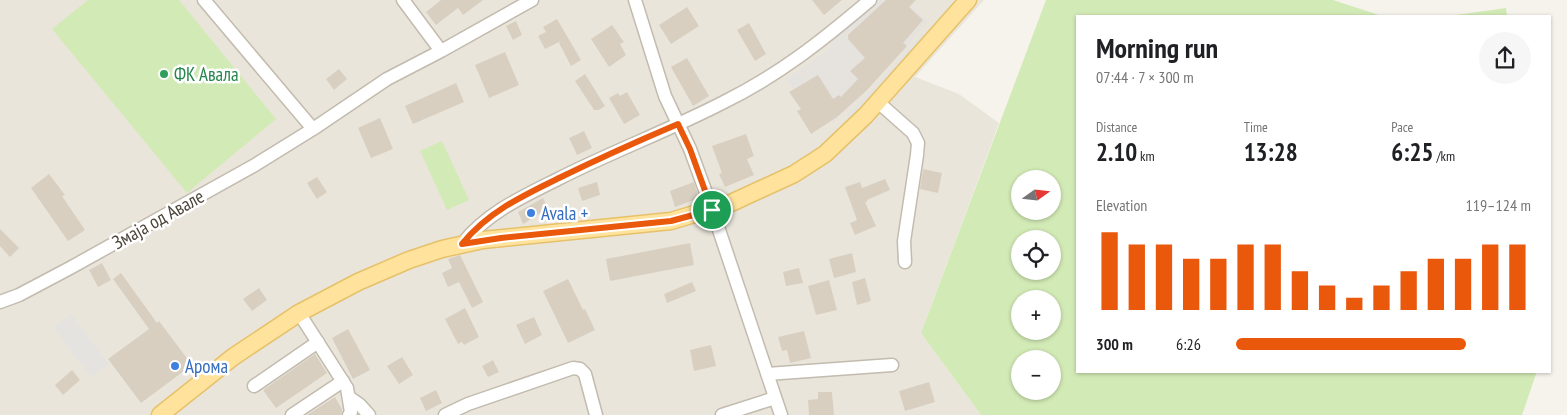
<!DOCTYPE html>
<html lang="en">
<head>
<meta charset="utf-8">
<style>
  :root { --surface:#fff; --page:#f6f6f6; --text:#202124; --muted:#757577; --accent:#ea580c }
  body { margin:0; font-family:"PT Sans Narrow",sans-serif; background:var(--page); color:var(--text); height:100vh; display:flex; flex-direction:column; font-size:19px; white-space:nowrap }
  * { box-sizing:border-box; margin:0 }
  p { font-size:16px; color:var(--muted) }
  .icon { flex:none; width:28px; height:28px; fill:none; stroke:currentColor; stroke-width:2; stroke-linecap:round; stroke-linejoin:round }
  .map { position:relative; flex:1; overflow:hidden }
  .panel { position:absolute; left:1076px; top:15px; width:475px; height:358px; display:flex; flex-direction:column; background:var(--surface); border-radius:0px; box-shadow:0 1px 4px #0004 }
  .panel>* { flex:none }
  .needle { width:32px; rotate:75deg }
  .buttons { position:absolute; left:1011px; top:170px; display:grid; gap:10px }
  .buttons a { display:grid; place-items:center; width:50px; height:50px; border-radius:50%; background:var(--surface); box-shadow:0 1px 4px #0004; font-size:25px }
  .pin { position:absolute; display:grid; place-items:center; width:42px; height:42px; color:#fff; margin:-21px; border:2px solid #fff; border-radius:50%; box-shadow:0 1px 5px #0007 }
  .round { display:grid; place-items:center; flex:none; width:52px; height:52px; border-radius:26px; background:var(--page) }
  .headline { display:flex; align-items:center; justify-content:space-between; height:85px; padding:0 20px }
  h1 { font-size:28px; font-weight:600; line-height:38px }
  .stats { display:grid; grid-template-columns:repeat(3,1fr); gap:8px; height:85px; padding:5px 20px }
  .stats div { display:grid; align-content:center }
  .stats b { font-size:25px; font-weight:600 }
  .stats small { font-size:14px; font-weight:400 }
  .stats p { font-size:14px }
  .chart { height:140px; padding:10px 20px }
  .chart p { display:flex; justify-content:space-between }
  .chart svg { width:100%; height:90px; margin-top:5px; stroke:var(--accent); stroke-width:6 }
  ul { padding:0 20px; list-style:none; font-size:16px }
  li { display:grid; grid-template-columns:80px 60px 1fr; align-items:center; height:38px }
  li i { height:12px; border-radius:6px; background:var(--accent) }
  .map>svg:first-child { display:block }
  .residential { fill:#eae5da }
  .industrial { fill:#e6e2dd }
  .green { fill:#d2eab5; fill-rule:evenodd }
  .parking { fill:#e5e3e0 }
  .building { fill:#d8cfc1 }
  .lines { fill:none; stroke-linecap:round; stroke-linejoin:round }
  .minor-casing { stroke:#c2bbae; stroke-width:15 }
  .major-casing { stroke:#e6c16a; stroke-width:19 }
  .minor { stroke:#fff; stroke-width:12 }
  .major { stroke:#ffe39c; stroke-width:16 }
  .route-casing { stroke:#fff; stroke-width:10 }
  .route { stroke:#ea580c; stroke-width:6 }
  .leisure-dot { fill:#2e9e5b; stroke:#fff; stroke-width:2 }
  .shop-dot { fill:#3f7fe0; stroke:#fff; stroke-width:2 }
  .labels { text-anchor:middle; stroke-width:5; stroke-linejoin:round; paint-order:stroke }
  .leisure-label { font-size:19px; fill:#27864d; stroke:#fff; text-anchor:start }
  .shop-label { font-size:19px; fill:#366cbe; stroke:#fff; text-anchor:start }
  .street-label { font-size:19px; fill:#4b4439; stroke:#fff }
</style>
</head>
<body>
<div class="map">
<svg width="1567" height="415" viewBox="0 0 1567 415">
  <rect width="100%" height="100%" fill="#f6f3ec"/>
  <path class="residential" d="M0,0H984L915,77L959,94L999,123L921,333L981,415H0Z"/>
  <path class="industrial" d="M882,0H906L928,22L865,93L833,122L799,70L824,53Z"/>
  <path class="green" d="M88,0H179L276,119L187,193L52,29Z
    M1046,0H1333L1382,16H1078V371H1537L1522,415H981L921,333ZM1020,179H1052V211H1020ZM1020,239H1052V271H1020ZM1020,299H1052V331H1020ZM1020,359H1052V391H1020Z
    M1506,8L1507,16H1449Z
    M442,141L469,200L447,210L420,151Z"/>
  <path class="parking" d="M877,0H882L833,44L831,42Z
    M933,31L844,130L842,126L849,119L846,115L869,93L922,34Z
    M798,71L805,82L793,89L786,79Z
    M71,314L109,364L91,377L53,328Z"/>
  <path class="building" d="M441,0H483L463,15L458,8L436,25L426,12Z
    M812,0H842L824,15Z
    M886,0H916L909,7L923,20L903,43L907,46L867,90L837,117L811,134L797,111L801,109L789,92L818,75L833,99L839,95L841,97L858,79L850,71L865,58L848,39V35Z
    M687,7L699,26L671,44L659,25Z
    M557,19L581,60L571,66L559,43L561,41L545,49L538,36L546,32L543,27Z
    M516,21L522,35L513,40L506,26Z
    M749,23L766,54L755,61L737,30Z
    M612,25L624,42L620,44L626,55L609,67L591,39Z
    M505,52L519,85L489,98L475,65Z
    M687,58L709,96L693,106L671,67Z
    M339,69L347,79L334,90L326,79Z
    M585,74L605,106L599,110H594L575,81Z
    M456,83L464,102L413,124L405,106Z
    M627,92L640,115L624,124L609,98L618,93L620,96Z
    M380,118L393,149L371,158L358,128Z
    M584,131L592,148L577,155L569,138Z
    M746,134L754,156L747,159L754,175L725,187L719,174L722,173L712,146Z
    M923,169L942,173L938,193L920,189Z
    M49,174L65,195L62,196L85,230L68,241L31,188Z
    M317,177L327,192L317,199L307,183Z
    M885,179L890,190L867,200V202H865L876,226L855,235L850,223L857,220L845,187L860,182L862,188Z
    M597,182L600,195L582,201L578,188Z
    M694,182L699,198L675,207L670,191Z
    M543,198L548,208L523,224L518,212Z
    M0,229L19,248L10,257L0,246Z
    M690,243L694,265L610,281L606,259Z
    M852,253L856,272L834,278L829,259Z
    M460,255L483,302L472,308L459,282L448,287L442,273L452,268L448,259Z
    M102,263L111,280L98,287L89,270Z
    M799,268L803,283L786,286L783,272Z
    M121,273L157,323L159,321L192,365L141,403L108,359L149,329L113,279Z
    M865,278L871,301L857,305L852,282Z
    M568,279L583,310L585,309L595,330L568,343L543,291Z
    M829,280L837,310L816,315L808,286Z
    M692,282L696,291L667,303L664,294Z
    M259,288L267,300L252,311L243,299Z
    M465,308L479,337L464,345L462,342L458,344L445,319Z
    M534,317L542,335L525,344L516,325Z
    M348,329L370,370L353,379L332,338Z
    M804,331L811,358L790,363L787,350L782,351L778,337Z
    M711,345L716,366L694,371L690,350Z
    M315,354L327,373L276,408L263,390Z
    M402,357L413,375L399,384L387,366Z
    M493,360L499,372L488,377L482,366Z
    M72,370L80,380L63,395L55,385Z
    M929,382L935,402L905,411L899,391Z
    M436,390L442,403L426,411L420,398Z
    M818,392H832L834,415H809L808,400L818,399Z
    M335,397L342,409L341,415H307Z"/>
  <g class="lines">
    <g class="minor-casing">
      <path id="minor" d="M204,0L313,129
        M403,0L441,51
        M635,0L665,96L690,149L712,209L781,415
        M878,102L913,133L918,143L917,155L904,241L905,262
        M462,244C488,212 522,197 558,179C613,151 670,130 724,102C779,75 823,40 870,0
        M0,302L19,295L70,268L255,165L313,129L387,79L441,51L532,0
        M299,313L347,388L351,412L349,415
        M767,374L892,365
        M254,386L318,342
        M350,398L360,405L369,415
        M292,415L343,381
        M445,415L468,404L573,368L580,369L585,374L596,415
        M722,415L775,398"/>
    </g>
    <g class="major-casing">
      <path id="major" d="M160,415L233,357L299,313L358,282L409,260L442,249L483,240L671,221L731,203L794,174L825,154L866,115L968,0"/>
    </g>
    <use href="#minor" class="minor"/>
    <use href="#major" class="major"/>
  </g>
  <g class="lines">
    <g class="route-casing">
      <path id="route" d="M678,124L690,149L712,210L671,221L501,238L462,244C488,212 522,196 559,178C598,159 638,141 678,124Z"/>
    </g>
    <use href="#route" class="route"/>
  </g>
  <circle class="leisure-dot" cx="164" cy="74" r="5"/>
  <g class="shop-dot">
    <circle cx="531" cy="213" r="5"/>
    <circle cx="175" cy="366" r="5"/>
  </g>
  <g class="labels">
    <g class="leisure-label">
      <text x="174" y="81">ФК Авала</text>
    </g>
    <g class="shop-label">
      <text x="541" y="220">Avala +</text>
      <text x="185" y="373">Арома</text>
    </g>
    <g class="street-label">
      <text transform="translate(158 219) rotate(-29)" y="7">Змаја од Авале</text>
    </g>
  </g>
</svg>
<div class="buttons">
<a><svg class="needle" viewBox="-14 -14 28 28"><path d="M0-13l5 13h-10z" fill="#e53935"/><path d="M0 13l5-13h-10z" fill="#757577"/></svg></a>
<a><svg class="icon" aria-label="locate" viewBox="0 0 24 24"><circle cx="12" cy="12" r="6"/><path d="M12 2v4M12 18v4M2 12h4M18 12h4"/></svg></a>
<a>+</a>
<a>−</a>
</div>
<div class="pin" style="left:712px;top:210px;background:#1e9e55"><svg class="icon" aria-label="arrive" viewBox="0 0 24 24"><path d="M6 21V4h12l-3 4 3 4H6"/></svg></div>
<section class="panel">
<div class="headline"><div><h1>Morning run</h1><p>07:44 · 7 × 300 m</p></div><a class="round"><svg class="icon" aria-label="share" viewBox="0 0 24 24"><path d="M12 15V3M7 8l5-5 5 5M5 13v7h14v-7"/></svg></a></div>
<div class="stats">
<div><p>Distance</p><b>2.10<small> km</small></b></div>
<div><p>Time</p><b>13:28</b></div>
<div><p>Pace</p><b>6:25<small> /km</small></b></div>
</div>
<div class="chart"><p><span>Elevation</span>119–124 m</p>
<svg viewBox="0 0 160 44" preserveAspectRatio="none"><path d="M5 44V6M15 44V12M25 44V12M35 44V19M45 44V19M55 44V12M65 44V12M75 44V25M85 44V32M95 44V38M105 44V32M115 44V25M125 44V19M135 44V19M145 44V12M155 44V12"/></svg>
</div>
<ul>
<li><b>300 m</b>6:26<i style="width:78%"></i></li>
</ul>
</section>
</div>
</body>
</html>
